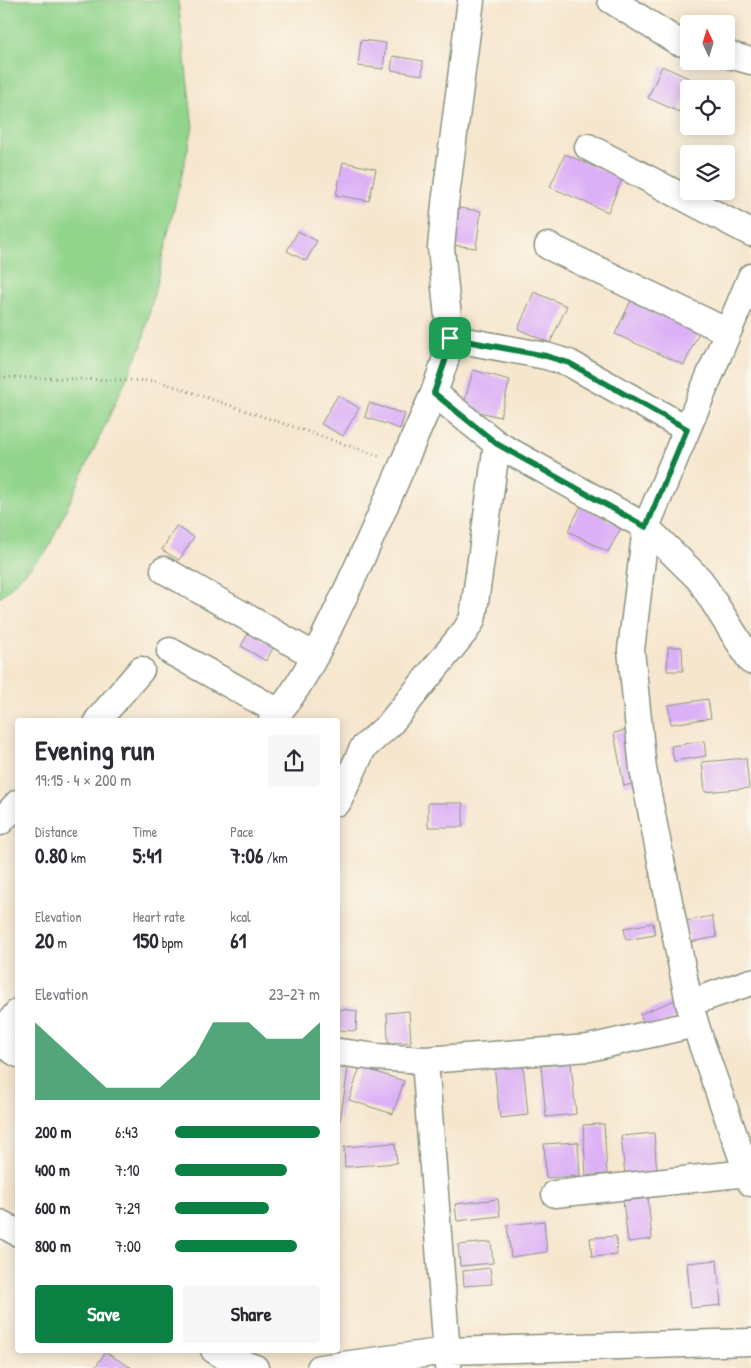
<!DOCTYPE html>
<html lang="en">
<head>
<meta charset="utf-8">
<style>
  :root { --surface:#fff; --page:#f7f7f7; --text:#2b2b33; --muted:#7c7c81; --accent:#0b8043 }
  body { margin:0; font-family:"Patrick Hand",sans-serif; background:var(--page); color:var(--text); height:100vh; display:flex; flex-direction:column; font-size:19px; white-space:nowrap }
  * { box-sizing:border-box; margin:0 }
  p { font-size:16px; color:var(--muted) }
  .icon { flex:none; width:28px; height:28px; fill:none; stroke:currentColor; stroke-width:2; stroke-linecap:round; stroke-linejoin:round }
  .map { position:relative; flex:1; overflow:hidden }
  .sheet { position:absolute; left:15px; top:718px; width:325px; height:635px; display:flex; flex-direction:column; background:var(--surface); border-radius:5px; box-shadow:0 2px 12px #0003 }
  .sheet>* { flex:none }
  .needle { width:32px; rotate:356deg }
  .buttons { position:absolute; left:680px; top:15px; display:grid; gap:10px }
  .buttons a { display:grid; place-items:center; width:55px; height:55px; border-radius:5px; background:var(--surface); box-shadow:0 2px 12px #0003; font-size:25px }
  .pin { position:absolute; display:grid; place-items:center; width:42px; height:42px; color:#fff; margin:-21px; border-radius:10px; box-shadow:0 2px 8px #0006 }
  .round { display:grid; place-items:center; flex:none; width:52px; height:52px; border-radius:5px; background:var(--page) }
  .summary { display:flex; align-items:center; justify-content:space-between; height:85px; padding:0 20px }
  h1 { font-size:28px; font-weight:700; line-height:38px }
  .metrics { display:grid; grid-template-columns:repeat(3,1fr); gap:8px; height:85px; padding:5px 20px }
  .metrics div { display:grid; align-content:center }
  .metrics b { font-size:21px; font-weight:700 }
  .metrics small { font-size:14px; font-weight:400 }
  .metrics p { font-size:14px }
  .chart { height:140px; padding:10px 20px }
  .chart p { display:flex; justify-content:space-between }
  .chart svg { width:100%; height:90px; margin-top:5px; fill:var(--accent); opacity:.7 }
  .cta { display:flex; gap:10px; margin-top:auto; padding:10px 20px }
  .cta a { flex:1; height:58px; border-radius:5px; background:var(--accent); color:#fff; font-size:20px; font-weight:700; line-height:58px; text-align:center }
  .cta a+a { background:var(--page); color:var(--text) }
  ul { padding:0 20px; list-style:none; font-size:16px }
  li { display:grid; grid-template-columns:80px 60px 1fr; align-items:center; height:38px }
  li i { height:12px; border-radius:6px; background:var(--accent) }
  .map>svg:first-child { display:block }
  .green { fill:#92d48c; stroke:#588860 }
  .building { fill:#dcb0f6 }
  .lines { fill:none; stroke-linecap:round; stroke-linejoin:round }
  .street-casing { stroke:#8a9281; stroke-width:29 }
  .path { stroke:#8a9281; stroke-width:3; stroke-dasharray:1 4; stroke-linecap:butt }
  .street { stroke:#fff; stroke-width:26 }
  .route-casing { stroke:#fff; stroke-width:10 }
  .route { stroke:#0b8043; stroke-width:6 }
</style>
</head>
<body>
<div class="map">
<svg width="751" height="1368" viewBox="0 0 751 1368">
  <rect width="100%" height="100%" fill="#fbf7ec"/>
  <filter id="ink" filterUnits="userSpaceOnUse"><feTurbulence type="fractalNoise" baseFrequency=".02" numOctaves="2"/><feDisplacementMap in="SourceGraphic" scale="10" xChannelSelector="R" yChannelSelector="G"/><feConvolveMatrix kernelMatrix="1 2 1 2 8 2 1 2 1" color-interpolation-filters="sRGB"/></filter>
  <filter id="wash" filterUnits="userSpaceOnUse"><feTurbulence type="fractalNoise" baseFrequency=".0096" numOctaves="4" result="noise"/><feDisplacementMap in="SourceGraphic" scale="20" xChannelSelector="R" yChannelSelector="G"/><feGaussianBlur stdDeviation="1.12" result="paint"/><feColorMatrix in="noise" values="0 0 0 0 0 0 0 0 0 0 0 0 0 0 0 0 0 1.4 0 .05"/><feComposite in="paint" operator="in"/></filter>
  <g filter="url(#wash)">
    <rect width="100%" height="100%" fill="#f6e6ce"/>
    <path class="green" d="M0,0H178L193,127L142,345L47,551L0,598Z"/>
    <g id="blocks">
      <path class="building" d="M361,40L386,43L383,69L358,66Z
        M393,56L423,61L422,75L391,70Z
        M662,66L693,80L679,112L648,98Z
        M565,154L622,179L608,212L550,187Z
        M343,162L376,169L369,201L336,195Z
        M459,208L481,211L476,248L453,245Z
        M298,231L317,241L306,261L287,251Z
        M534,292L567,306L550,343L518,329Z
        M633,296L701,328L684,365L615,334Z
        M473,370L510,380L500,417L463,408Z
        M338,395L359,408L343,436L321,424Z
        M369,403L405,414L400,429L365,417Z
        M581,506L622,526L608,552L568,531Z
        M176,526L194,537L179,560L162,550Z
        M249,632L274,646L266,661L241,646Z
        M668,647H682L683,671H667Z
        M708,699L711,718L671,724L668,705Z
        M627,730L637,783L624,786L614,733Z
        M704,741L706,756L674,761L671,746Z
        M746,758L749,788L705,792L702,762Z
        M428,803H463V827H428Z
        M712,916L717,937L690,942L686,921Z
        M653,923L655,935L626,940L624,928Z
        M675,1000L681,1015L646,1029L640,1014Z
        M340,1009L357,1011L356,1031L339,1030Z
        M409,1011L411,1042L388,1043L387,1013Z
        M523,1062L528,1115L500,1118L494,1065Z
        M571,1063L576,1114L546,1117L541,1066Z
        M360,1067L404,1081L393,1114L349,1100Z
        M338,1068L348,1069L340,1121H338Z
        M604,1124L607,1174L586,1176L583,1125Z
        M654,1133L657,1173L625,1176L621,1136Z
        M578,1142L580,1176L546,1178L544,1144Z
        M395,1143L397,1163L345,1167L344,1147Z
        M648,1198L652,1239L628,1242L623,1201Z
        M498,1199L500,1216L457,1221L455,1204Z
        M544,1221L547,1252L511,1257L507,1225Z
        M616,1236L617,1255L592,1257L590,1238Z
        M491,1242L493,1263L460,1266L458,1245Z
        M717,1260L721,1305L691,1308L687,1263Z
        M490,1268L492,1284L464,1286L463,1271Z
        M105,1352L132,1368H95Z"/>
    </g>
  </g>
  <g filter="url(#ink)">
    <use href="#blocks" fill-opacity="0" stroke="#8a9281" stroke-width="1"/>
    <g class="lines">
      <g class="street-casing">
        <path id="street" d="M611,0L678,42L689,44
          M726,54L751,61
          M588,147L751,233
          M548,246L728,332
          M751,277L646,527L631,650L643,769L689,1003L701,1042L751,1183
          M450,338L546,356L569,363L687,429
          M434,393L497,444L646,527L700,580L751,661
          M164,570L315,656
          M170,651L279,712
          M98,720L141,670
          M272,720C301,688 319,648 338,609C372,538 402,465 434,393L445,361L450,338L441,248L445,204L471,0
          M338,802L363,748L389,725L466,630L472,620L474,610L497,444
          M0,822L18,803
          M689,1003L751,982
          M0,1034L18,1012
          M0,1043L18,1054
          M338,1052L376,1057L425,1060L589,1048L695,1024
          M425,1060L448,1367
          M555,1194L747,1173
          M0,1223L18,1233
          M214,1350L227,1358L255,1368
          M320,1368L447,1351L751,1342"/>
      </g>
      <path class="path" d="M0,377L158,381L382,457"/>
      <use href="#street" class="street"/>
    </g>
  </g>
  <g class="lines" filter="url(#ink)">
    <g class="route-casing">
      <path id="route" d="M450,338L546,356L569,363L687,429L646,527L497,444L434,393L445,361Z"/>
    </g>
    <use href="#route" class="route"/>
  </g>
</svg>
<div class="buttons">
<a><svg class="needle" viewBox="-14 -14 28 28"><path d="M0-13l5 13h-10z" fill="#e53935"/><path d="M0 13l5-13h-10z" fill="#7c7c81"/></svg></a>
<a><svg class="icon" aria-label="locate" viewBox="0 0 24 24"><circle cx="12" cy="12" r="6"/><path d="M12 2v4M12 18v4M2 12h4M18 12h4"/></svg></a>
<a><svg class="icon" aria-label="layers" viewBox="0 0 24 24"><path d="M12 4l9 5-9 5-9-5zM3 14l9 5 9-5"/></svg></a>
</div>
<div class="pin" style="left:450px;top:338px;background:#1e9e55"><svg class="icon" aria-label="arrive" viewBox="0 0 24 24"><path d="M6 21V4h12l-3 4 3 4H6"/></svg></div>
<section class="sheet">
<div class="summary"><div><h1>Evening run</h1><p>19:15 · 4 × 200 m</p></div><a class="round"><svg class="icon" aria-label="share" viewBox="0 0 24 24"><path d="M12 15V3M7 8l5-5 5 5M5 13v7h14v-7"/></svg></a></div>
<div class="metrics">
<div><p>Distance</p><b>0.80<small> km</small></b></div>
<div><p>Time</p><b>5:41</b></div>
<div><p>Pace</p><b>7:06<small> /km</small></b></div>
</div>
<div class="metrics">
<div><p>Elevation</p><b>20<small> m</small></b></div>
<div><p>Heart rate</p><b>150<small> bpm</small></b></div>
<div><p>kcal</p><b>61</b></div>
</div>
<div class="chart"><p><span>Elevation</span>23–27 m</p>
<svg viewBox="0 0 160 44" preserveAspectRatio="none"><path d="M0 44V6L10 14L20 22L30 30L40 38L50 38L60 38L70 38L80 30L90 22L100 6L110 6L120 6L130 14L140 14L150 14L160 6V44z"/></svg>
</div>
<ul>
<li><b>200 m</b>6:43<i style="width:100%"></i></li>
<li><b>400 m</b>7:10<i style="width:77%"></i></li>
<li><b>600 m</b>7:29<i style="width:65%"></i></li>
<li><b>800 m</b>7:00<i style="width:84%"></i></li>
</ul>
<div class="cta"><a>Save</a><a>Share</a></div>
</section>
</div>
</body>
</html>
